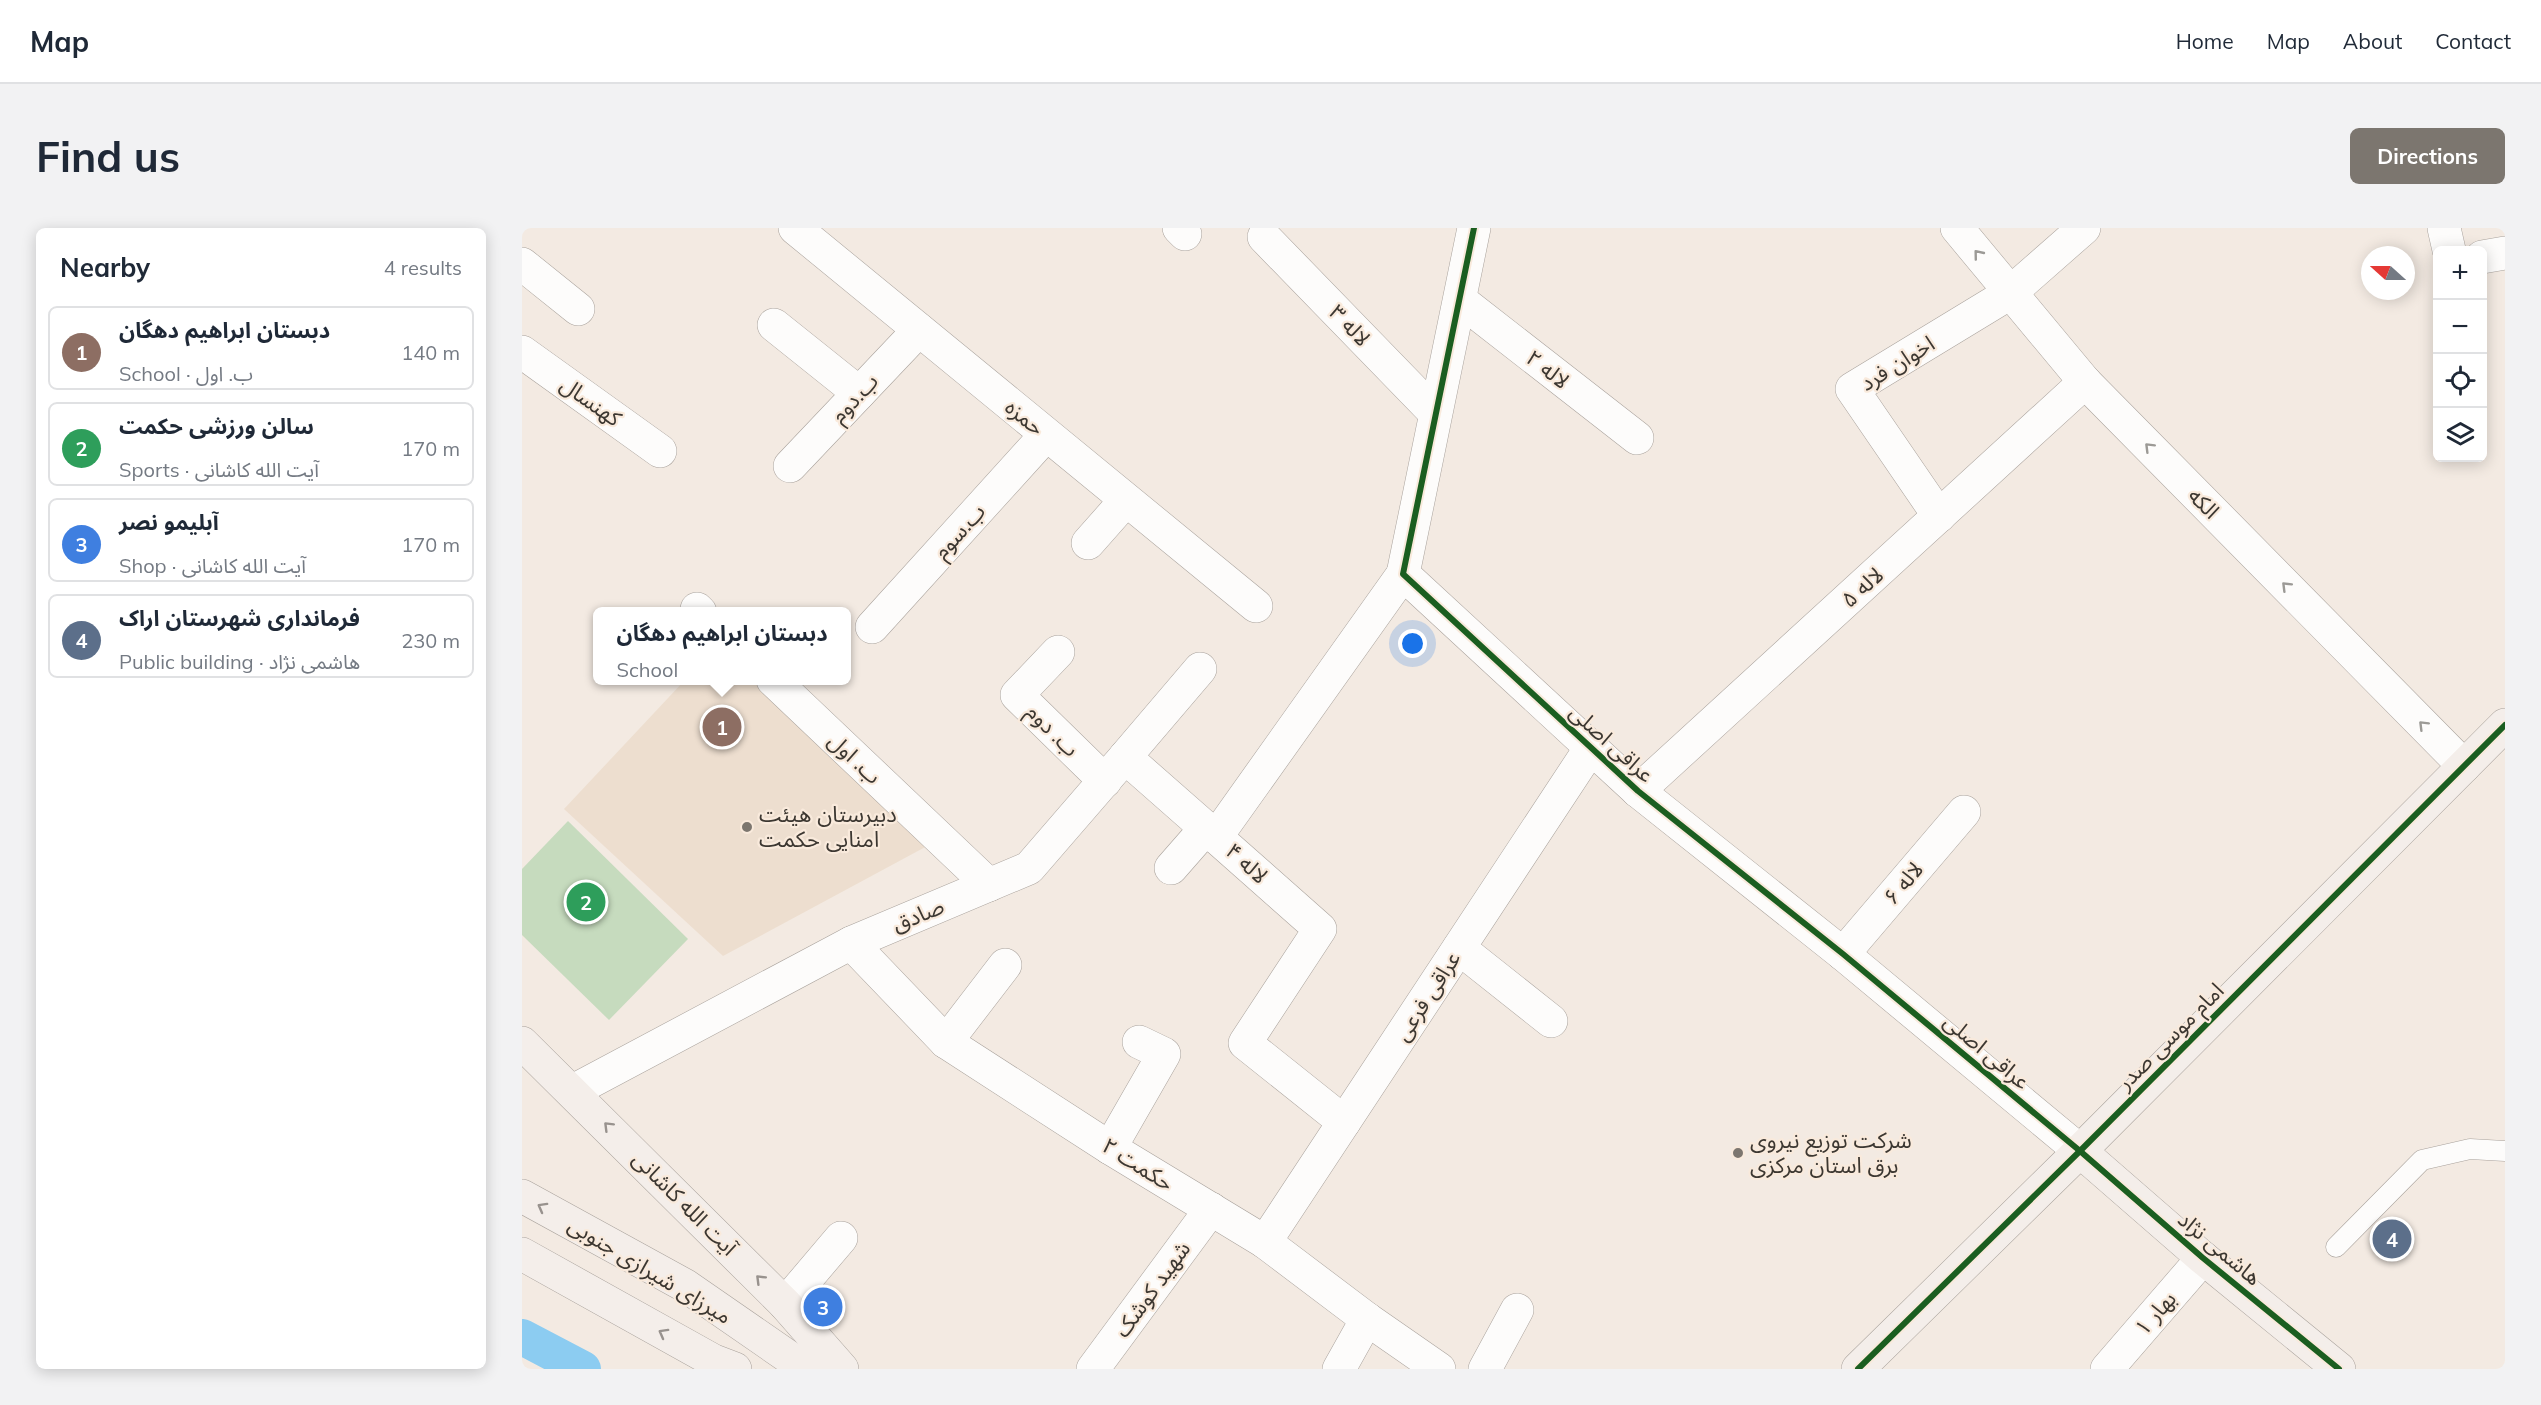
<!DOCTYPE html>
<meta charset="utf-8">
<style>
body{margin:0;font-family:Mulish,"Noto Sans Arabic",sans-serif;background:#f2f2f3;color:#1f2937}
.controls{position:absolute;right:18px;top:18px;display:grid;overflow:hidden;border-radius:9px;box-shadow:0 3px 15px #0003}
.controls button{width:54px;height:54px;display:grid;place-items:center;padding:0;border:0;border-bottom:2px solid #e0e1e3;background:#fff;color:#1f2937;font:30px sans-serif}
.compass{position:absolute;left:1839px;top:18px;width:54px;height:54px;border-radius:50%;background:#fff;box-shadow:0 3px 15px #0003;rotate:291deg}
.you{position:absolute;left:891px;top:416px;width:21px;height:21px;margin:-15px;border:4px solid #fff;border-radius:50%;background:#1a73e8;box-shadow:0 0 0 9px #1a73e833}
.badge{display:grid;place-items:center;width:39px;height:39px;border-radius:50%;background:#7c766f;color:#fff;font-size:20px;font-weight:700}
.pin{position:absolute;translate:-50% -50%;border:3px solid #fff;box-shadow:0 2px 6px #0006}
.popup{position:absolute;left:71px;top:379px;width:258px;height:78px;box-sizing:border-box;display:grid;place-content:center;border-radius:9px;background:#fff;filter:drop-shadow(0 2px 4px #0005);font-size:20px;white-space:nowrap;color:#747a83}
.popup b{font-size:22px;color:#1f2937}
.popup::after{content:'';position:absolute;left:50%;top:100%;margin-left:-12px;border:12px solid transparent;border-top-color:#fff}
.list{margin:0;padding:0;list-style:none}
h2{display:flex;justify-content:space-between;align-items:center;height:78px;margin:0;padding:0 24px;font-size:26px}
h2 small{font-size:20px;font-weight:400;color:#747a83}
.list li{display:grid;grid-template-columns:39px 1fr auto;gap:18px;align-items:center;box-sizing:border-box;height:84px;margin:0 12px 12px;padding:0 12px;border:2px solid #e0e1e3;border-radius:9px}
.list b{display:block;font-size:22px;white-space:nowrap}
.list p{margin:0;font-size:20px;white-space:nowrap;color:#747a83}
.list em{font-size:20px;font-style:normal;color:#747a83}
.icon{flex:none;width:33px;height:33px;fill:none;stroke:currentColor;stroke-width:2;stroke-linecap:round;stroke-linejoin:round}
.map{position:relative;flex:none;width:1983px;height:1141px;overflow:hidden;border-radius:9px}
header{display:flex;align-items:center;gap:36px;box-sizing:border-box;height:84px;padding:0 30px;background:#fff;border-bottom:2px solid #e0e1e3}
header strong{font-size:28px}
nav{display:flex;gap:33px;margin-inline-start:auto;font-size:21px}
.intro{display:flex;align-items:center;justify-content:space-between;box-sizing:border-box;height:144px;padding:0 36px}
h1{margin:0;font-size:42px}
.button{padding:15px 27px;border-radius:9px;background:#7c766f;color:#fff;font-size:21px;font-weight:700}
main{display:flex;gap:36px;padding:0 36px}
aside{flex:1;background:#fff;border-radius:9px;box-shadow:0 3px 15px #0003}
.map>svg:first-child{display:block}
</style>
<header>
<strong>Map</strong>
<nav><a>Home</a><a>Map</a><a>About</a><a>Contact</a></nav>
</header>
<div class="intro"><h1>Find us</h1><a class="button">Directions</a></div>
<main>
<aside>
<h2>Nearby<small>4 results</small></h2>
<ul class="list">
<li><span class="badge" style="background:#8d6e63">1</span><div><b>دبستان ابراهیم دهگان</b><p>School · ب. اول</p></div><em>140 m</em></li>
<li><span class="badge" style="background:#2e9e5b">2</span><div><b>سالن ورزشی حکمت</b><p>Sports · آیت الله کاشانی</p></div><em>170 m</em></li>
<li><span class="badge" style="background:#3f7fe0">3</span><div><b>آبلیمو نصر</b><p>Shop · آیت الله کاشانی</p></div><em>170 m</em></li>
<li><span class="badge" style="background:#5c6f8a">4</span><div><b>فرمانداری شهرستان اراک</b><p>Public building · هاشمی نژاد</p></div><em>230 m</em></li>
</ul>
</aside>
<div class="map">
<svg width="1983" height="1141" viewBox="0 0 1983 1141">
<rect width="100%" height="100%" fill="#f3eae2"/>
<polygon fill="#eddecf" points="162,453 231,453 407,617 201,728 42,581"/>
<polygon fill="#c6dbbe" points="46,593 166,711 87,792 0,707 0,641"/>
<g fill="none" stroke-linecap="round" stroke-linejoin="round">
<polyline stroke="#8cccf1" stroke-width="36" points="0,1109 61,1141"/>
<defs>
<polyline id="lane" points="1814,1019 1900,932 1948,921 1983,923"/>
<g id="street">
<polyline points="273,0 734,378"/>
<polyline points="657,0 663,6"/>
<polyline points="952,0 881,346 1116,563 1321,726 1558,923"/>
<polyline points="1435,0 1563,154 1942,538"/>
<polyline points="1922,0 1927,22"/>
<polyline points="742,9 913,185"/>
<polyline points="1960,29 1983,25"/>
<polyline points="0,36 56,81"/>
<polyline points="938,72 1115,210"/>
<polyline points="252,97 337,165"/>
<polyline points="0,124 138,223"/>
<polyline points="268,238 397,102"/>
<polyline points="1417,288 1330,161 1488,65 1562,0"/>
<polyline points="566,315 604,272"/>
<polyline points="175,381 178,384"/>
<polyline points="350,399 524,207"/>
<polyline points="536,424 495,467 583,553"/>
<polyline points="251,452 467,657"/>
<polyline points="603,529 678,441"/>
<polyline points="1116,563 1563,154"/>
<polyline points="649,640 684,600"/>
<polyline points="329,715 424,814 588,920 743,1014 845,1091 917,1141"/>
<polyline points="937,720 1029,793"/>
<polyline points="1321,726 1442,584"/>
<polyline points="424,814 483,737"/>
<polyline points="51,863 329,715 507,640 603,529 694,609"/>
<polyline points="822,894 723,815 798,701 694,609 881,346"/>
<polyline points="588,920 642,826 617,814"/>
<polyline points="743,1014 1068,521"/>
<polyline points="263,1076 319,1010"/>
<polyline points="571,1141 689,981"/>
<polyline points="817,1141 845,1091"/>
<polyline points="963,1141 995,1082"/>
<polyline points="1585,1141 1681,1030"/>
</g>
<g id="secondary">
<polyline points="0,815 263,1076 320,1141"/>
<polyline points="1558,923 1681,1030 1817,1141"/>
<polyline points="0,968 164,1058 284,1141"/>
<polyline points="0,1026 192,1133 213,1141"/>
<polyline points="1336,1141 1558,923 1983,497"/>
</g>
</defs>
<use href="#lane" stroke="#a9a29c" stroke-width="21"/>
<use href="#street" stroke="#a9a29c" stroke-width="34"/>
<use href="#secondary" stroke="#a9a29c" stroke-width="34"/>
<use href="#lane" stroke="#fdfcfb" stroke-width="20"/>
<use href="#street" stroke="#fdfcfb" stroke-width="33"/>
<use href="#secondary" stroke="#f4eeea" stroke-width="33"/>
<defs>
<g id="cycleway">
<polyline points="952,0 881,346 1116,563 1321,726 1558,923 1681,1030 1817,1141"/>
<polyline points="1336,1141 1558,923 1983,497"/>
</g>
</defs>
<use href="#cycleway" stroke="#f9eadc" stroke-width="10"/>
<use href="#cycleway" stroke="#1b5e20" stroke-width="6"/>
</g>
<defs><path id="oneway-chevron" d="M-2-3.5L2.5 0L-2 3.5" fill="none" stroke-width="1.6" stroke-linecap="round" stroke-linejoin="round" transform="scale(1.5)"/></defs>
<g stroke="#9c9a96">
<use href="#oneway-chevron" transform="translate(1456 26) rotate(-129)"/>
<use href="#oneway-chevron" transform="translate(1627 219) rotate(-135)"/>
<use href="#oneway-chevron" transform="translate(1764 358) rotate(-135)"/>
<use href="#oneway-chevron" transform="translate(1901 497) rotate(-135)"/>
</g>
<g stroke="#98928e">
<use href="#oneway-chevron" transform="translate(86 898) rotate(-135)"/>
<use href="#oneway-chevron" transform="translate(20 979) rotate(-151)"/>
<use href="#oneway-chevron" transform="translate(238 1051) rotate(-135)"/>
<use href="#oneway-chevron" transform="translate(141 1105) rotate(-151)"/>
</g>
<g fill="#7c766f" stroke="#f9eadc" stroke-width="2">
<circle cx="225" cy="599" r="6"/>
<circle cx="1216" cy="925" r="6"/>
</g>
<g text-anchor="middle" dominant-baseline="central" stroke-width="4.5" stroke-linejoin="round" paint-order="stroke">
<g font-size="22" fill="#3c3731" stroke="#f9eadc">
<text transform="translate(828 97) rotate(46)">لاله ۳</text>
<text transform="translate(1375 135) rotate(-32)">اخوان فرد</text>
<text transform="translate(1026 141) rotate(38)">لاله ۲</text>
<text transform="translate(332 170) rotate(-47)">ب.دوم</text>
<text transform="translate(69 173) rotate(35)">کهنسال</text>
<text transform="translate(503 189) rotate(39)">حمزه</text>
<text transform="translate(1682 275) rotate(45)">الکه</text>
<text transform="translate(437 303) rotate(-48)">ب.سوم</text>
<text transform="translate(1340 359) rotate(-42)">لاله ۵</text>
<text transform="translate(531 502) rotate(45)">ب. دوم</text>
<text transform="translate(1090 515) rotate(42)">عراقی اصلی</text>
<text transform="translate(333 530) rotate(43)">ب. اول</text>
<text transform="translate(725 635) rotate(42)">لاله ۴</text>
<text transform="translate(1381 655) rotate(-50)">لاله ۶</text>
<text transform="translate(396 687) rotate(-23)">صادق</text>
<text transform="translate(905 768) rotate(-57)">عراقی فرعی</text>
<text transform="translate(1648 808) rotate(-45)">امام موسی صدر</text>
<text transform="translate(1465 823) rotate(40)">عراقی اصلی</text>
<text transform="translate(616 936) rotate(32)">حکمت ۲</text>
<text transform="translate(163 975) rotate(45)">آیت الله کاشانی</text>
<text transform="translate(1698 1020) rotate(40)">هاشمی نژاد</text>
<text transform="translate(128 1042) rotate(31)">میرزای شیرازی جنوبی</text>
<text transform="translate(630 1061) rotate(-54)">شهید کوشک</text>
<text transform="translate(1633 1085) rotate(-49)">بهار ۱</text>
</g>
<g font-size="22" fill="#3c3731" stroke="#f9eadc" text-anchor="start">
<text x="237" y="586">دبیرستان هیئت<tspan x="237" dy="25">امنایی حکمت</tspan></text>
<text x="1228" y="912">شرکت توزیع نیروی<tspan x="1228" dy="25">برق استان مرکزی</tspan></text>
</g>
</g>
</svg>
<div class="controls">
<button>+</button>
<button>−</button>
<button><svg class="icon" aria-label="locate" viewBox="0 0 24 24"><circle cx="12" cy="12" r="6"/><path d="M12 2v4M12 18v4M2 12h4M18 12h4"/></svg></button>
<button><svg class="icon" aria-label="layers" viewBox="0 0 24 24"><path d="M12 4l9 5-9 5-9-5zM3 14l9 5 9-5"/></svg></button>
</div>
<svg class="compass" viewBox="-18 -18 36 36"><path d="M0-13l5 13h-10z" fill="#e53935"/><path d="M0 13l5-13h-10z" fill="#747a83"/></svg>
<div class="you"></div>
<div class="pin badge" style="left:200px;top:499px;background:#8d6e63">1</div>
<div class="popup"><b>دبستان ابراهیم دهگان</b>School</div>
<div class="pin badge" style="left:64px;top:674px;background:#2e9e5b">2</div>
<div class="pin badge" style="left:301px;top:1079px;background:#3f7fe0">3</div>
<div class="pin badge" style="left:1870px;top:1011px;background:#5c6f8a">4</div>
</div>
</main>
